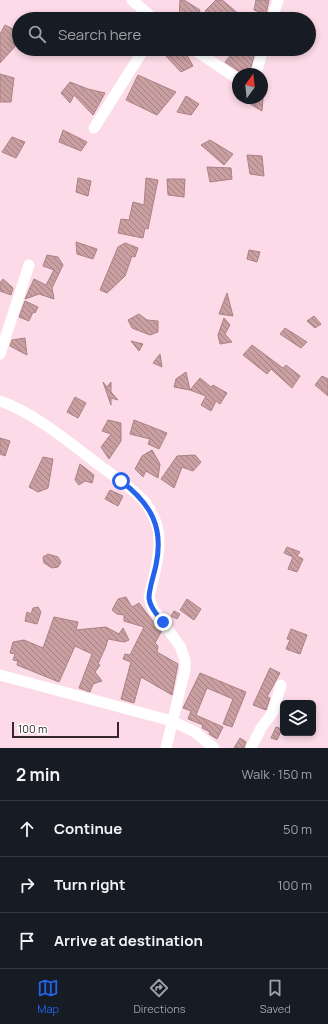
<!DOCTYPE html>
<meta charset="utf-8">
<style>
body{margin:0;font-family:Manrope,sans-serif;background:#20242c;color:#f1f3f6}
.controls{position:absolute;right:12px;bottom:12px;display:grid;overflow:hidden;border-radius:6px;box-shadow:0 2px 6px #0003}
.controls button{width:36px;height:36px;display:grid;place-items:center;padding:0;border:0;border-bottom:1px solid #363941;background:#171b24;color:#f1f3f6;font:20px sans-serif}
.compass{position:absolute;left:232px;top:68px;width:36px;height:36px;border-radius:50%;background:#171b24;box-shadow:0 2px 6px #0003;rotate:15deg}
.scale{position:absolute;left:12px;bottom:10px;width:107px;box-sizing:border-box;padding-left:4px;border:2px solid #36272d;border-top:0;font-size:11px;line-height:14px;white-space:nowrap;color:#36272d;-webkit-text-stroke:3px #fff;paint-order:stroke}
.stop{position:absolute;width:12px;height:12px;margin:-9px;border:3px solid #2563eb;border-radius:50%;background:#fff}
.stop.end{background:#2563eb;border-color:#fff;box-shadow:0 1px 4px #0008}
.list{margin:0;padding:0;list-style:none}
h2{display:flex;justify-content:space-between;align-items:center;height:52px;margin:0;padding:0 16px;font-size:17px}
h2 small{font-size:13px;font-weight:400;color:#9ea1a6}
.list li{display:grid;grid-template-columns:26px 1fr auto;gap:12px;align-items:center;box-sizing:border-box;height:56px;padding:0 16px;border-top:1px solid #363941}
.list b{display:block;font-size:15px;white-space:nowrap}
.list em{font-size:13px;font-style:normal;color:#9ea1a6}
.icon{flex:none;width:22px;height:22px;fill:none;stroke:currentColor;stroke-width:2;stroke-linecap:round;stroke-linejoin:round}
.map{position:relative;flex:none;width:328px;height:748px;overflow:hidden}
.search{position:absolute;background:#171b24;box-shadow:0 2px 6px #0003;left:12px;right:12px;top:12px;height:44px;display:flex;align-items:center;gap:10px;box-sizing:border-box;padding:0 14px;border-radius:22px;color:#9ea1a6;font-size:15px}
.sheet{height:220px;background:#171b24}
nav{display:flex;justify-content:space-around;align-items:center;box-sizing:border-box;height:56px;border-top:1px solid #363941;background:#171b24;font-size:11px;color:#9ea1a6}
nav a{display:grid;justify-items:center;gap:2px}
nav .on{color:#2563eb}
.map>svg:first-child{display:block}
</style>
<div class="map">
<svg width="328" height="748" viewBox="0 0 328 748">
<defs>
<pattern id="building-back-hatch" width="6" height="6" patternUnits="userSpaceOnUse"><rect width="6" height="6" fill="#c99fa2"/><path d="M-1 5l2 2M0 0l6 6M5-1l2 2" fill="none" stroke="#a48284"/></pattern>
</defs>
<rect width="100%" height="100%" fill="#fcdae7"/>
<g fill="url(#building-back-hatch)" stroke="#aa8184">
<polygon points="180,0 184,0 200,10 198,19 179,19"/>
<polygon points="216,0 222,0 239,14 233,19 218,19 205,11"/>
<polygon points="256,0 269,0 266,14 254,10"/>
<polygon points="5,25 19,32 19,42 0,63 0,34"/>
<polygon points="164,49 184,50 193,66 181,72 166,56"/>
<polygon points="236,49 256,49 249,74 243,74 225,62"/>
<polygon points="0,74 14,78 11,102 0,102"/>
<polygon points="138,75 176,92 157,115 126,100"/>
<polygon points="70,82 88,89 105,93 93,115 74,95 70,103 61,93"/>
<polygon points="186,96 199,104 191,115 177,112"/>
<polygon points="240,98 263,98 262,111"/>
<polygon points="63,130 87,142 81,151 59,142"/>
<polygon points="12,137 25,142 16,158 2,152"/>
<polygon points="210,140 233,154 224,165 201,145"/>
<polygon points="247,155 262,156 264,176 250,174"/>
<polygon points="207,167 231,168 232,179 210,182"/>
<polygon points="78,178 91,181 88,196 76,192"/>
<polygon points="146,178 158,180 148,229 145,228 143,238 118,233 121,219 129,220 133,202 144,205"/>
<polygon points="167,179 185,179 184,197 168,195"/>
<polygon points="76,242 97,249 93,259 77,254"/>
<polygon points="125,243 138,248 135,257 132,256 125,276 107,293 100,290 118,247"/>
<polygon points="249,250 260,252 257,262 247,259"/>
<polygon points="47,255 58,257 63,265 52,288 54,299 39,294 25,299 34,279 46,285 54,270 43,266"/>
<polygon points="3,279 13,288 11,295 0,291 0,283"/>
<polygon points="227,293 233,316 219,314"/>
<polygon points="25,301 38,307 35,313 33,312 29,321 19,317"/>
<polygon points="139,314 147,320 158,321 158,332 150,335 132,328 128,320"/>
<polygon points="314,316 321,324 315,328 307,321"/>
<polygon points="224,318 230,325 225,334 232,342 220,344 218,335"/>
<polygon points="285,328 307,342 301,348 280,334"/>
<polygon points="25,338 27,355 10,346 12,340"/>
<polygon points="131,341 143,344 139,351"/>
<polygon points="252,345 283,368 286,365 300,376 292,388 271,369 267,374 243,355"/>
<polygon points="160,354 162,367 153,363"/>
<polygon points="186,372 190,390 174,387 176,379"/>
<polygon points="322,376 328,379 328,396 315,385"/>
<polygon points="200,378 211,387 213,385 227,393 220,404 216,401 211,411 201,405 206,396 190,390"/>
<polygon points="103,382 107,387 111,382 111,392 118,400 111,398 111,405"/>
<polygon points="75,397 86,403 78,418 67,412"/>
<polygon points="108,420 121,423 121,441 109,459 101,447 111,434 102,431"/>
<polygon points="134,420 167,433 159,449 148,444 150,439 130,434"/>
<polygon points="0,438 10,441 5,456 0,454"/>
<polygon points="152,450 160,464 158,478 146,471 143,477 135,469 142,456"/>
<polygon points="195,455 201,462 193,471 182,467 174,488 161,479 177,456"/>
<polygon points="43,457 53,459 48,488 38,492 29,487"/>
<polygon points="80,464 94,475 92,483 85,481 79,485 75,480"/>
<polygon points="110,490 123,496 118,506 105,499"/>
<polygon points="287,547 300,552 297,556 303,559 297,572 288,569 293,557 284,553"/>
<polygon points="48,554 58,557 61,562 58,567 52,568 44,563 43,557"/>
<polygon points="126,597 132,607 139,603 161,632 155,643 158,646 157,652 178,664 172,695 141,677 134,703 121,699 131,662 123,659 125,654 130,655 144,627 124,621 124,615 117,614 112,610 118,599"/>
<polygon points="187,599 201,609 194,620 180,610"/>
<polygon points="38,607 41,612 37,624 25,621 27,612 31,614 33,608"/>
<polygon points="174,611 180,614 177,619 171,616"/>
<polygon points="54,617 78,622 76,630 106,627 119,634 123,628 129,640 124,642 108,639 106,646 98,664 100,665 95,672 102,681 93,684 90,692 79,688 92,654 75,646 59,682 17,665 18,661 13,660 15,654 10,653 13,642 24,640 43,648"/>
<polygon points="291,629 307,635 300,654 286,649 290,640 287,639"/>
<polygon points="270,668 280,673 267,697 270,698 266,710 253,705"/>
<polygon points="200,673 246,692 232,727 223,724 233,699 207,688 196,715 223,727 217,739 209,734 210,732 202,728 203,725 188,719 191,711 183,708"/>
<polygon points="276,727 282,729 277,740 271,738"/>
<polygon points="240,738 246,742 244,748 234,748"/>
</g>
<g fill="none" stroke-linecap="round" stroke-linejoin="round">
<g stroke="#fff" stroke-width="11">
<polyline points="132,0 154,19"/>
<polyline points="272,19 278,0"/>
<polyline points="193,49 238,79"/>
<polyline points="256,74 263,49"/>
<polyline points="94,128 144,49"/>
<polyline points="0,354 29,265"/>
<path d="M0,401C36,414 69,442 99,465C114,476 129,486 142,499C148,505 154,517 157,525C163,548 154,575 149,597L153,609L180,646L185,660V670L166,748"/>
<polyline points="0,675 172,721 195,732 214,748"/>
<polyline points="251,748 261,728 273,712 281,685"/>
</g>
</g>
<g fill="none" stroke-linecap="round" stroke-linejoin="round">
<path stroke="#2563eb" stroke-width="5" d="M121,481C151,504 164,527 156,565C154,575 149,588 149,598C150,607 157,615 163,622"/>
</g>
</svg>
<div class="controls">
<button><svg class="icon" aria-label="layers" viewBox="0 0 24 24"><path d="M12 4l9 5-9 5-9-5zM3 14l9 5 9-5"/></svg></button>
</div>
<svg class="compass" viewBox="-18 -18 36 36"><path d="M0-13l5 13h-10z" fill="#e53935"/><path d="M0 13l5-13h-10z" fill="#9ea1a6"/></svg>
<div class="scale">100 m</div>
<div class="stop" style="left:121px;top:481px"></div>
<div class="stop end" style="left:163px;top:622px"></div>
<div class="search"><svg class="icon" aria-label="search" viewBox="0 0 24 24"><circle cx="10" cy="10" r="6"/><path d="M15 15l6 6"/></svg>Search here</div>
</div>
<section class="sheet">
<h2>2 min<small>Walk · 150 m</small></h2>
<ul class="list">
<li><svg class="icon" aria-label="ahead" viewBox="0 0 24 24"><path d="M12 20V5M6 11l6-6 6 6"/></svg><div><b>Continue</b></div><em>50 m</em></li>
<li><svg class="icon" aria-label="right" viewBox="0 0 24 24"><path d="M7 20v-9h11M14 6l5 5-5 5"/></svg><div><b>Turn right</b></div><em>100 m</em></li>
<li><svg class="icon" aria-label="arrive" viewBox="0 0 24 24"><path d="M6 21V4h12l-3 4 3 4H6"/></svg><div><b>Arrive at destination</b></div></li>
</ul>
</section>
<nav>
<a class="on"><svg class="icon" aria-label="map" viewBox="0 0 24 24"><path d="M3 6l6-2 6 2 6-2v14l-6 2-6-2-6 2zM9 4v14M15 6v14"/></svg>Map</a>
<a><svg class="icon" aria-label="directions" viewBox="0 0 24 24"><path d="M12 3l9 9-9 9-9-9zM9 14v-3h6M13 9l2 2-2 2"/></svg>Directions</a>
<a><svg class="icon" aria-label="saved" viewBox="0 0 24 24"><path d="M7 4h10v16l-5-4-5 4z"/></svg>Saved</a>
</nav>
